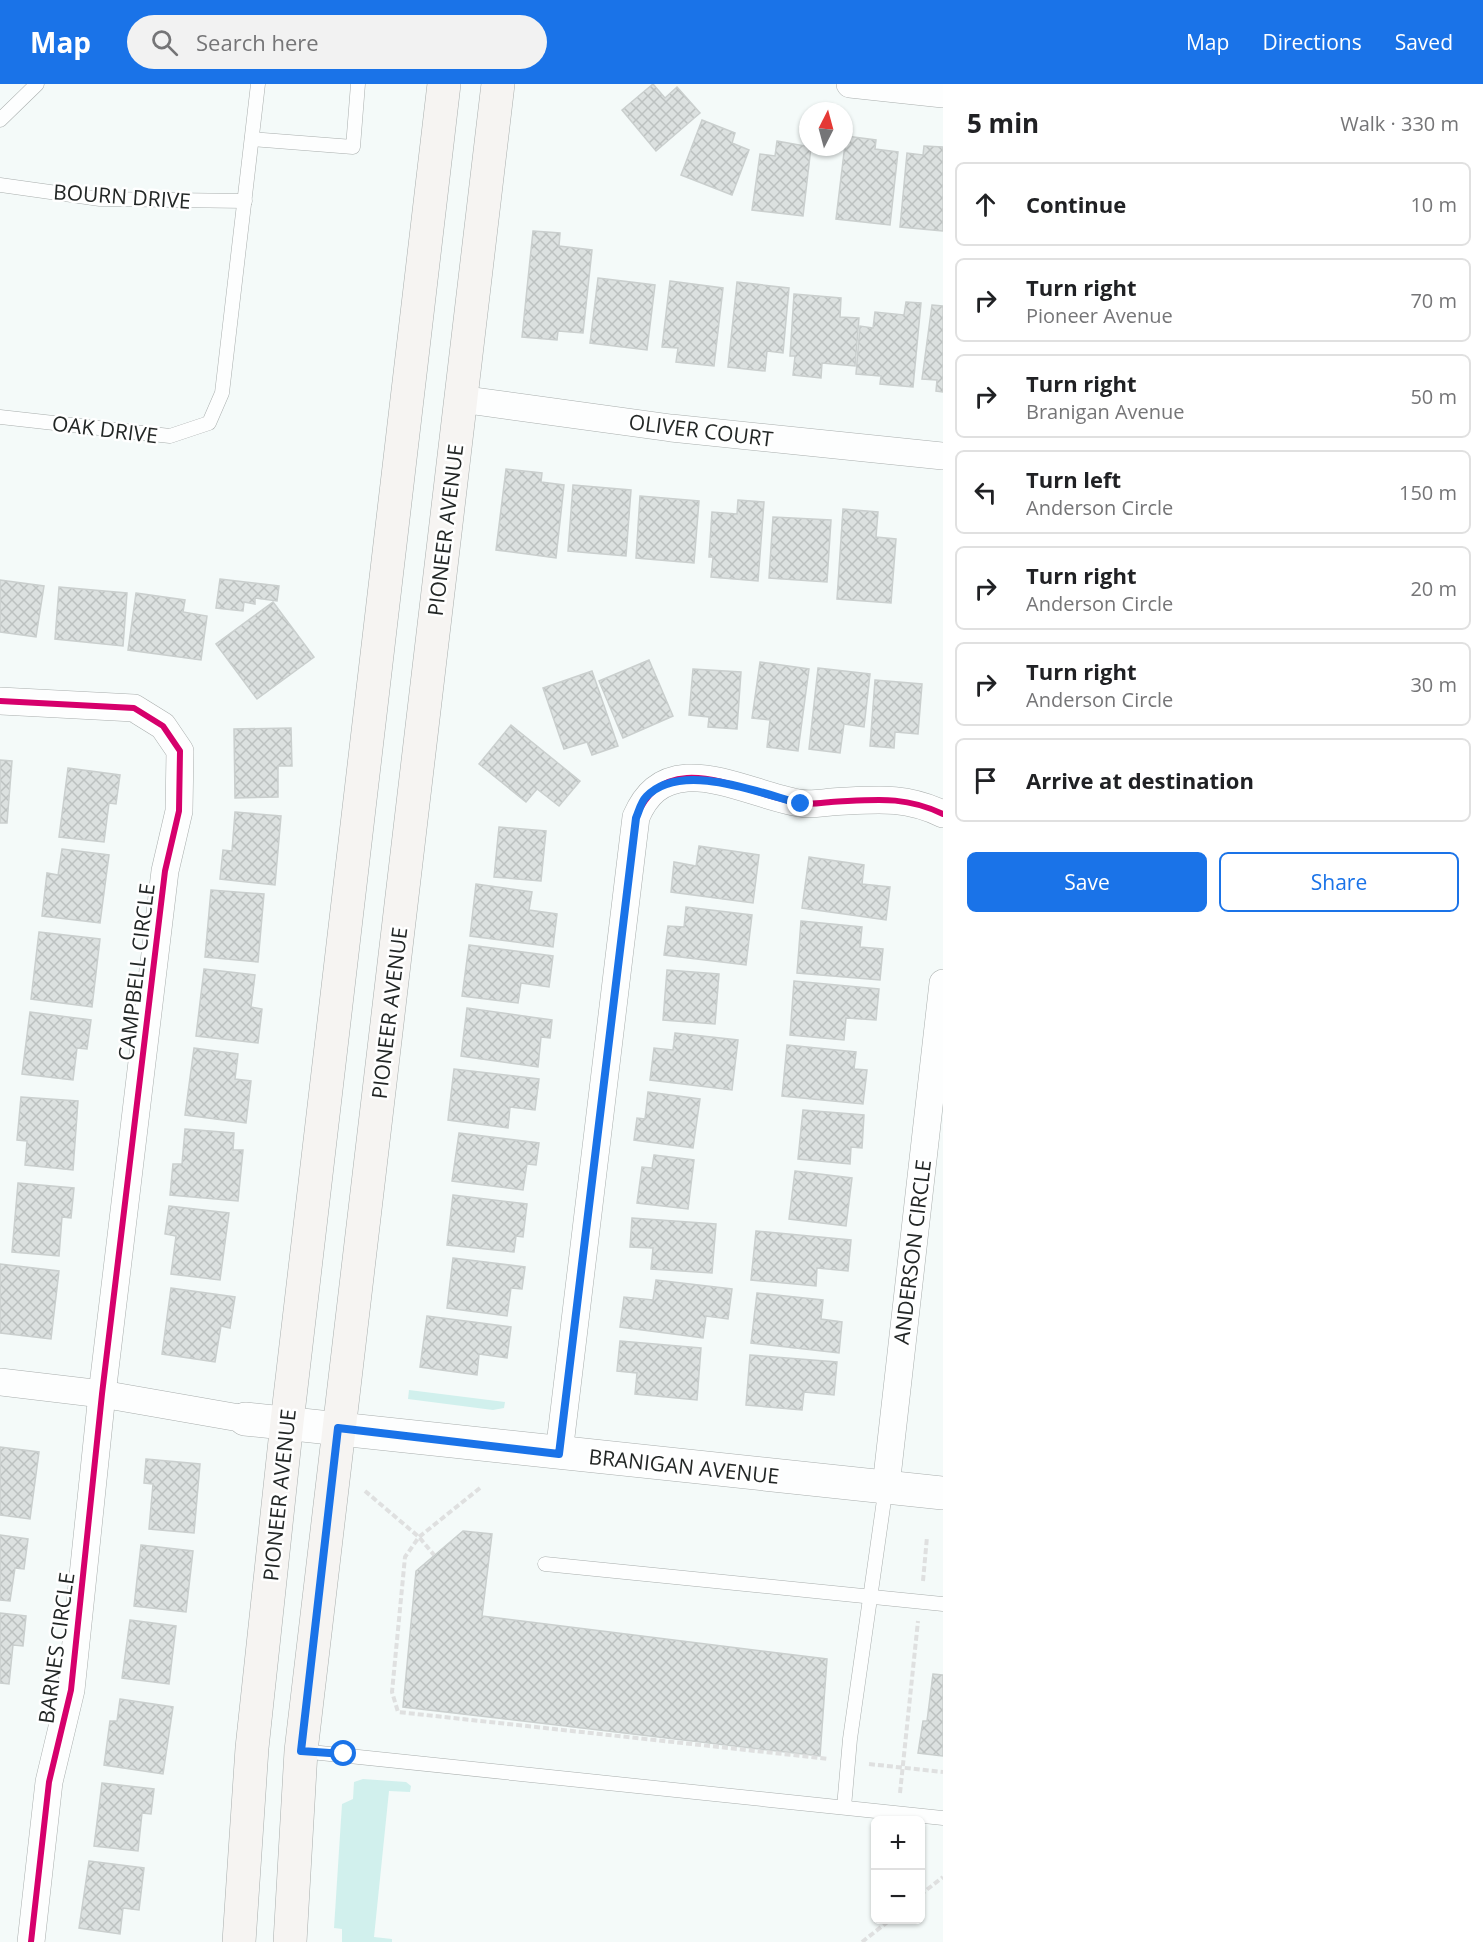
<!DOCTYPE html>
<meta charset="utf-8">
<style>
body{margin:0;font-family:"Open Sans",sans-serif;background:#f2f2f2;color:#202124}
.controls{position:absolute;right:18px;bottom:18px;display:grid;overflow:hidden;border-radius:9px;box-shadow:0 2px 4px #0004}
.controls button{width:54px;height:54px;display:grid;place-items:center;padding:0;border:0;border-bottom:2px solid #e0e0e0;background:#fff;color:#202124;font:30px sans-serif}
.compass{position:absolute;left:799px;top:18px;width:54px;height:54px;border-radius:50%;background:#fff;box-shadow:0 2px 4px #0004;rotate:6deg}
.stop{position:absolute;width:18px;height:18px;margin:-14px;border:4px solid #1a73e8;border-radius:50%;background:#fff}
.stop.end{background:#1a73e8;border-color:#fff;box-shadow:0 2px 6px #0008}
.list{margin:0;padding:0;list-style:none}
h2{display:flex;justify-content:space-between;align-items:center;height:78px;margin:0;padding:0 24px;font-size:26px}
h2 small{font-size:20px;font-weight:400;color:#757577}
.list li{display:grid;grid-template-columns:39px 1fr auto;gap:18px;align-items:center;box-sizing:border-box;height:84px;margin:0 12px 12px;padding:0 12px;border:2px solid #e0e0e0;border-radius:9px}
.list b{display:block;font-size:22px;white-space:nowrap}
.list p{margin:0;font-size:20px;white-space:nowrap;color:#757577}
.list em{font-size:20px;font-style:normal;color:#757577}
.actions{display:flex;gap:12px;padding:18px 24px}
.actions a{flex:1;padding:14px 0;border:2px solid #1a73e8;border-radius:9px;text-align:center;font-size:21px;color:#1a73e8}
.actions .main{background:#1a73e8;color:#fff}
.icon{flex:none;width:33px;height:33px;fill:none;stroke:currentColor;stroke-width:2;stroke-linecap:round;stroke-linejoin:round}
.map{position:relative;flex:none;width:943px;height:1858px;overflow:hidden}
header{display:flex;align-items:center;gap:36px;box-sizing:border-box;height:84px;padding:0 30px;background:#1a73e8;color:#fff}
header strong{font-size:28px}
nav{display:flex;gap:33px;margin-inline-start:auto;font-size:21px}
.search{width:420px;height:54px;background:#f2f2f2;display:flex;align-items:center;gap:15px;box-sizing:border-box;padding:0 21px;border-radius:33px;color:#757577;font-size:22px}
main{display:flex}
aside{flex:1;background:#fff}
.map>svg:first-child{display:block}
</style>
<header>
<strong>Map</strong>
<div class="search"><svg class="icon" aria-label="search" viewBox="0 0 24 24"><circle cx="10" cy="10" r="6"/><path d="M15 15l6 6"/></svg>Search here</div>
<nav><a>Map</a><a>Directions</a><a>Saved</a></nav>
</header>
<main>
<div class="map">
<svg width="943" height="1858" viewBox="0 0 943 1858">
<defs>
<pattern id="building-cross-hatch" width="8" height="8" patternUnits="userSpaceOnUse" patternTransform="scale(1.5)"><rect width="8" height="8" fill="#dce1e0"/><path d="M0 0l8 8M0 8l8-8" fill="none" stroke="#bcc1c0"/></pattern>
</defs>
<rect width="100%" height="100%" fill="#f4faf9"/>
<g fill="#d1f0ed">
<polygon points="409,1306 505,1318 504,1324 493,1326 408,1315"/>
<polygon points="363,1695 406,1698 411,1702 410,1708 389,1707 374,1853 392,1855 392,1858 342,1858 342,1845 334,1844 342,1720 353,1715 354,1698"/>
</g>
<g fill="url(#building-cross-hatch)" stroke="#cacfce" stroke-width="1.5">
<polygon points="653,0 665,14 677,3 700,29 656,67 622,26"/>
<polygon points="702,36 735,49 732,59 749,66 732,111 681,91"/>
<polygon points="846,52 876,56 875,65 898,68 890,141 836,135"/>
<polygon points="777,57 811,63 803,132 752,126 760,70 775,72"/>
<polygon points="924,62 943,63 943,147 900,143 907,69 923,71"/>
<polygon points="533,147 560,149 559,162 592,166 583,249 558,247 557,256 522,253"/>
<polygon points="598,194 655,201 647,266 590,259"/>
<polygon points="670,197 723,204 714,282 676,278 678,264 662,263"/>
<polygon points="737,198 789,204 783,269 767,267 765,287 728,283"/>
<polygon points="794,210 841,214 840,233 859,234 855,282 822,279 821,294 793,291 795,272 790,272"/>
<polygon points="906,218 921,219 913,303 880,300 881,292 856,290 860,242 873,244 875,228 904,231"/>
<polygon points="932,221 943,222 943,308 936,307 937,296 922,295"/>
<polygon points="506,385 542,389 541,398 564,401 556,474 496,466"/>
<polygon points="573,401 631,406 626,472 568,467"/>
<polygon points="640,412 699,417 694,479 636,474"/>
<polygon points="738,416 764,418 758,497 711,493 713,473 709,473 712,428 737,430"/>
<polygon points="843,425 878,428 876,453 896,455 891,519 837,515"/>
<polygon points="773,433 831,436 827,498 769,494"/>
<polygon points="220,495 279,502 277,517 255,514 255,520 244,518 243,527 216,524"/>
<polygon points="0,496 44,502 36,553 0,548"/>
<polygon points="59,503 127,509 123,562 55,555"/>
<polygon points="136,509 185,516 183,528 207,532 201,576 128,566"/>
<polygon points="273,518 314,573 257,615 216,560"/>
<polygon points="649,576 673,632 623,654 599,597"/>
<polygon points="760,578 809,585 798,667 767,663 770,636 752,634"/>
<polygon points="818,584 870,590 864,643 844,640 840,669 809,665"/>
<polygon points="693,585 741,588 737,645 708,643 709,633 689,631"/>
<polygon points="592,587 618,662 592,671 587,658 564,665 543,604"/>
<polygon points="875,596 922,600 918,650 895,648 894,664 870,662"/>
<polygon points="511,641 580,697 559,722 537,705 526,718 479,680"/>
<polygon points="291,644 292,682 278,682 278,713 235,714 234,645"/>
<polygon points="0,676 12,677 7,739 0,739"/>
<polygon points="68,684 120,691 116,720 109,719 104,758 59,753"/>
<polygon points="235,728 281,732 275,801 220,795 223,766 232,767"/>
<polygon points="499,743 546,747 541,797 494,793"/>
<polygon points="699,762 759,771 753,819 671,808 674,778 696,782"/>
<polygon points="62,765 109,771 100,839 42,832 47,789 58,791"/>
<polygon points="809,773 864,781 862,800 890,803 886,836 802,824"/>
<polygon points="476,800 532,808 529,826 557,830 553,863 470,852"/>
<polygon points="211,806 264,810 258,878 205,873"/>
<polygon points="686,823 752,831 746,881 664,871 668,842 684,843"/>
<polygon points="801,837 862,843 860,863 883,865 880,896 797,889"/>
<polygon points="39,848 100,855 92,923 31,915"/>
<polygon points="469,861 553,872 549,903 521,899 518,919 462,912"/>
<polygon points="204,885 255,891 251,923 262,925 258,959 196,952"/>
<polygon points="667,886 719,890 715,940 663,936"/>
<polygon points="794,897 879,905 876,936 846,934 844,956 790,951"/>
<polygon points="467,924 552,936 550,954 541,953 538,983 461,972"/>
<polygon points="30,928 91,936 87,965 77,964 73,996 22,990"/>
<polygon points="675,949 738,956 732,1006 650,996 654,964 673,966"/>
<polygon points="787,961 856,968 854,985 867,986 863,1020 782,1012"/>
<polygon points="194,964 238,970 235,995 251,997 246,1039 185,1031"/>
<polygon points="454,985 539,995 535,1026 510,1023 508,1044 448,1036"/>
<polygon points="648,1008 700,1015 693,1064 634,1056 637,1034 645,1035"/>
<polygon points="21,1013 78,1017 73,1086 25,1081 27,1057 17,1056"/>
<polygon points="803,1026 864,1031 862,1064 851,1063 850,1080 798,1075"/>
<polygon points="185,1045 234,1049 233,1066 243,1066 238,1117 170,1111 173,1080 182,1080"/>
<polygon points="459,1049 539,1059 536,1081 527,1080 523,1106 452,1097"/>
<polygon points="654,1071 694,1076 688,1125 637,1119 642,1083 652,1084"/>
<polygon points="795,1087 852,1094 846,1142 789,1135"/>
<polygon points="18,1099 74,1104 71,1134 62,1133 59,1172 12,1168"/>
<polygon points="453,1111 527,1120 523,1153 516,1152 514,1168 447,1161"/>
<polygon points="169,1122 229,1129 220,1196 171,1190 176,1152 165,1150"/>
<polygon points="632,1134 716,1140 712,1189 651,1185 653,1164 630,1163"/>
<polygon points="756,1147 851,1156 848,1187 817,1184 816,1202 751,1196"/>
<polygon points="453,1174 525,1183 522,1205 511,1204 507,1232 447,1224"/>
<polygon points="0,1180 59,1187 51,1255 0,1249"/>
<polygon points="656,1196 732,1205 728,1235 706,1232 703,1254 620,1243 624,1213 653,1216"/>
<polygon points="171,1204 235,1213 230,1244 221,1242 215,1278 162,1270"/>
<polygon points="757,1209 823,1216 821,1235 842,1238 839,1269 751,1259"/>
<polygon points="427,1232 511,1243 507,1274 479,1270 477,1291 420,1283"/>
<polygon points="620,1257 701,1264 697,1316 635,1310 637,1289 617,1287"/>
<polygon points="750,1271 837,1278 834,1311 804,1308 802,1326 746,1321"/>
<polygon points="0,1363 39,1368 30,1435 0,1431"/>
<polygon points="146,1375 200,1380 194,1449 149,1445 153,1400 144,1399"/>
<polygon points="463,1447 492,1450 482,1532 827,1575 820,1672 403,1623 416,1487"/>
<polygon points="0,1451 28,1455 24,1485 15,1484 10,1517 0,1516"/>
<polygon points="141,1461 193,1467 186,1528 134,1522"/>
<polygon points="0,1529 26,1532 23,1562 13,1561 9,1600 0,1599"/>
<polygon points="130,1536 176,1542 169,1600 122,1594"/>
<polygon points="933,1590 943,1591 943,1672 918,1669 923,1637 927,1637"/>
<polygon points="120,1615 173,1623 163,1690 104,1681 110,1637 117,1637"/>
<polygon points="102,1699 154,1705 151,1730 142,1729 138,1767 94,1762"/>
<polygon points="89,1777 144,1784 139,1826 123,1824 120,1850 79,1844"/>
</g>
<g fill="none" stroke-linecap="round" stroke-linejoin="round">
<defs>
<g id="service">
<polyline points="0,36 37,0"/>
<polyline points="252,55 353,63 358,0"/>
<polyline points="0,101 100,115 245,117"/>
<polyline points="0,333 170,352 209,339 222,309 258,0"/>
<polyline points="545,1480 943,1520"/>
<polyline points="301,1667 943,1734"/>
<polyline points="844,1723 850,1655 886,1402"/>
</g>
<g id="minor">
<polyline points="850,0 943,10"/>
<polyline points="460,315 671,344 943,372"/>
<polyline points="0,617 134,624 163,642 180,667 179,727 165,787 102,1310 71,1606 49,1698 31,1858"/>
<polyline points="0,1298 102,1310 245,1335"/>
<path d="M559,1369L636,733C646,710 660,696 687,694C722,692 764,713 799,719C809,721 821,719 831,718C874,716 903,711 943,730"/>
<polyline points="886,1402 943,899"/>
</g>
<polyline id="tertiary" points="245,1335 943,1409"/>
<g id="secondary">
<polyline points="239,1858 252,1664 287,1338 444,0"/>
<polyline points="290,1858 301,1667 498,0"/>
</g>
</defs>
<use href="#service" stroke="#a9aead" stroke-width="15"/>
<use href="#minor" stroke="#a9aead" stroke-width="28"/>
<use href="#tertiary" stroke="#a9aead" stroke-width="34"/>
<use href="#secondary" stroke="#a9aead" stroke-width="34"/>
<g stroke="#dfe0e0" stroke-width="4" stroke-dasharray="6 3" stroke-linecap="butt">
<polyline points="480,1404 419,1453 405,1473 392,1608 398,1628 829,1675"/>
<polyline points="365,1407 419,1453 434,1471"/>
<polyline points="923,1497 927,1453"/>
<polyline points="869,1680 943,1688"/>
<polyline points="900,1709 918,1537"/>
<polyline points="920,1811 943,1793"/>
<polyline points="862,1858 890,1836"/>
</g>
<use href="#service" stroke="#fdfefe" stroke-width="14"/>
<use href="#minor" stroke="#fdfefe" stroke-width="27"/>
<use href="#tertiary" stroke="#fdfefe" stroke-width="33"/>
<use href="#secondary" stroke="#f6f4f2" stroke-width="33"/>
<defs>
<g id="cycleway">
<polyline points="0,617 134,624 163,642 180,667 179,727 165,787 102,1310 71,1606 49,1698 31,1858"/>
<path d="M559,1369L636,733C646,710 660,696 687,694C722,692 764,713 799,719C809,721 821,719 831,718C874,716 903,711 943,730"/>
</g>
</defs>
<use href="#cycleway" stroke="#fff" stroke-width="10"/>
<use href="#cycleway" stroke="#d6006c" stroke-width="6"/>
</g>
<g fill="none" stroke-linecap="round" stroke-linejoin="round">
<path stroke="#1a73e8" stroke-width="8" d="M344,1670L301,1667L338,1344L559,1370L636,734C639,727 641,718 646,713C680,676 760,709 801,720"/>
</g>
<g text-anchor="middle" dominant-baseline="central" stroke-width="5" stroke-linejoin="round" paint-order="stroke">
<g font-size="21" fill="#232726" stroke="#fff">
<text transform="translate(122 112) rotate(4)">BOURN DRIVE</text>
<text transform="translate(105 345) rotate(7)">OAK DRIVE</text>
<text transform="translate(701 346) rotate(7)">OLIVER COURT</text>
<text transform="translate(445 446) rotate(-83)">PIONEER AVENUE</text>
<text transform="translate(136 888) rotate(-83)">CAMPBELL CIRCLE</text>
<text transform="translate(389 929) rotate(-83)">PIONEER AVENUE</text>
<text transform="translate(912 1168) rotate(-83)">ANDERSON CIRCLE</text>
<text transform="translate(684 1382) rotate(6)">BRANIGAN AVENUE</text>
<text transform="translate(279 1411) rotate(-84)">PIONEER AVENUE</text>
<text transform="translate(56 1564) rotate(-82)">BARNES CIRCLE</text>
</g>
</g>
</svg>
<div class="controls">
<button>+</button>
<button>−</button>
</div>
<svg class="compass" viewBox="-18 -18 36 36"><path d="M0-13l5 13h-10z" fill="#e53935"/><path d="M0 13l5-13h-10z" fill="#757577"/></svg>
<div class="stop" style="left:344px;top:1670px"></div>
<div class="stop end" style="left:801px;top:720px"></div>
</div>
<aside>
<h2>5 min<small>Walk · 330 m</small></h2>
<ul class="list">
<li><svg class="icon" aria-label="ahead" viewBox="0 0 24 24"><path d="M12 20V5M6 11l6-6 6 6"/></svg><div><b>Continue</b></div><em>10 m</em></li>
<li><svg class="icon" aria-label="right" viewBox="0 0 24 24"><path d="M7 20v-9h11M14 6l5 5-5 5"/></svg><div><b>Turn right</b><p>Pioneer Avenue</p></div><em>70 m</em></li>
<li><svg class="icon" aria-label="right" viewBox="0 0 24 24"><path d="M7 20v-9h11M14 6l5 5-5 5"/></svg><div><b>Turn right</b><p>Branigan Avenue</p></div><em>50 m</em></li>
<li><svg class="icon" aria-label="left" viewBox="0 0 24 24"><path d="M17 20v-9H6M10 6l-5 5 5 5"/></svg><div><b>Turn left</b><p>Anderson Circle</p></div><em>150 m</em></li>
<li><svg class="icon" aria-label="right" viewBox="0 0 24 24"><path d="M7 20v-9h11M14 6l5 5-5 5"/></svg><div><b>Turn right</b><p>Anderson Circle</p></div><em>20 m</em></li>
<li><svg class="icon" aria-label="right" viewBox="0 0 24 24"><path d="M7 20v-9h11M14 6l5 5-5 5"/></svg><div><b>Turn right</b><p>Anderson Circle</p></div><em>30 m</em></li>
<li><svg class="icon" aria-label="arrive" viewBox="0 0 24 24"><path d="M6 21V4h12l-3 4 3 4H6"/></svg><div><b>Arrive at destination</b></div></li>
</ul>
<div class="actions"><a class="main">Save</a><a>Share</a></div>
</aside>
</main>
